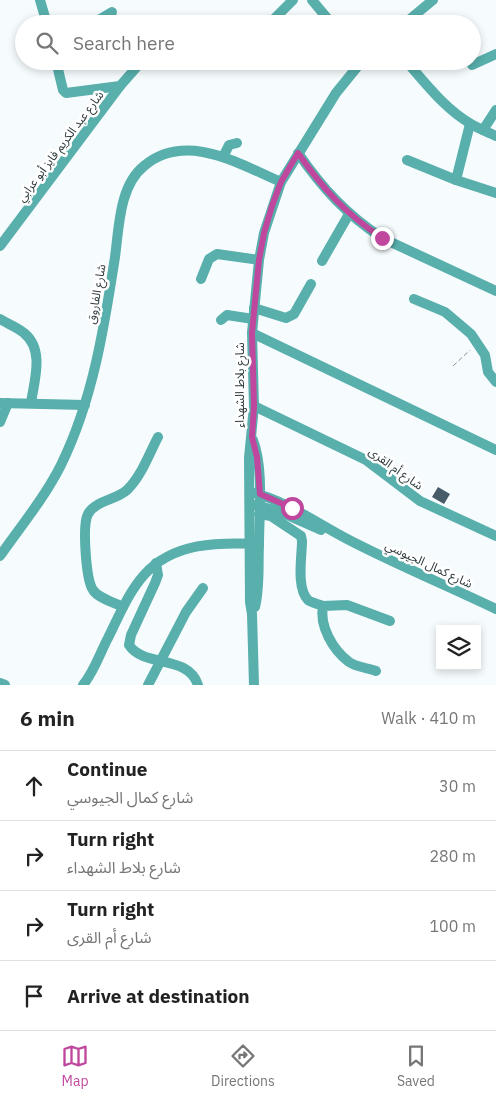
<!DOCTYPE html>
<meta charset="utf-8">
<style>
body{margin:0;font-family:"IBM Plex Sans","Noto Sans Arabic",sans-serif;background:#f2f2f2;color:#222}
.controls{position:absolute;right:15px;bottom:15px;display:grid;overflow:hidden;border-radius:0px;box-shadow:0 2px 8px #0003}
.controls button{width:45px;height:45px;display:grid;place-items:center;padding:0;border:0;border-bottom:1px solid #e0e0e0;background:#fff;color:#222;font:25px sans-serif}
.stop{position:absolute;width:15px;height:15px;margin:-11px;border:4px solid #bf479d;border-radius:50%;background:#fff}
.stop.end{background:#bf479d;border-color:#fff;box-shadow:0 1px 5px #0008}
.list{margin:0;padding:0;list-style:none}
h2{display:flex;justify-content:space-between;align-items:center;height:65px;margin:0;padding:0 20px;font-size:21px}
h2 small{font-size:16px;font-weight:400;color:#767676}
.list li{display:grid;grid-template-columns:32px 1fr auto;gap:15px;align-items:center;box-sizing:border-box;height:70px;padding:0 20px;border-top:1px solid #e0e0e0}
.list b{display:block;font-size:19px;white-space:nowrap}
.list p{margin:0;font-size:16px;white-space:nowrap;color:#767676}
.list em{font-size:16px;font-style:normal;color:#767676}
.icon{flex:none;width:28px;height:28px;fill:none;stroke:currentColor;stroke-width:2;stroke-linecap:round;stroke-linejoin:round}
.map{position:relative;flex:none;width:496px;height:685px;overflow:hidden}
.search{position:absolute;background:#fff;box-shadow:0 2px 8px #0003;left:15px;right:15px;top:15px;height:55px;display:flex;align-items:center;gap:12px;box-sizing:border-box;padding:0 18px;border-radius:28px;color:#767676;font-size:19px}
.sheet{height:345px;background:#fff}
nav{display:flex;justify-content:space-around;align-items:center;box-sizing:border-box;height:70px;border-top:1px solid #e0e0e0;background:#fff;font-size:14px;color:#767676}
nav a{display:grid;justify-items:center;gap:2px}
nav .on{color:#bf479d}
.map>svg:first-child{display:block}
</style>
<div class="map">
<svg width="496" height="685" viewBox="0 0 496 685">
<rect width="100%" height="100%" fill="#f6fcfe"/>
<polygon fill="#485b69" points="438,487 450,494 444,504 432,497"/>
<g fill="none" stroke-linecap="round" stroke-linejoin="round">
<polyline stroke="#8a9395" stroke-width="1" stroke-dasharray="5 2.5" stroke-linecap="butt" points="453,366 470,350"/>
<g stroke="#58afac" stroke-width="10">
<polyline points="40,0 47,24"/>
<polyline points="312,0 332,24"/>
<polyline points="92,24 112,12"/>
<polyline points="269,24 293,0"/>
<polyline points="404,24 433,0"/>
<polyline points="56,61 63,90 66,93 120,86"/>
<path d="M406,61C426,84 445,109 471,124C479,129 488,132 496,136"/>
<polyline points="472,65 496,54"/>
<polyline points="483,130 496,110"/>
<path d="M298,153C323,189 346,214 382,238L496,291"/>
<polyline points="223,157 229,145 237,143"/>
<polyline points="407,160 456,180 496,193"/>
<polyline points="456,180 470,124"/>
<polyline points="0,246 120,86 142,61"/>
<polyline points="322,261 349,214"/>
<polyline points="201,279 209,259 217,254 259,260"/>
<polyline points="414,299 445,312 471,334 485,355 488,372 496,382"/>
<polyline points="254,308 286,318 294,314 311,284"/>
<path d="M0,319C8,324 17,327 24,333C45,350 34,381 31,403"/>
<polyline points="221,320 227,315 253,319"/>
<polyline points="252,333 496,450"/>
<polyline points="0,403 85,405"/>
<polyline points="254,406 366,460 420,501 496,536"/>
<polyline points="0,422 8,403"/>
<path d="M253,440C264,468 259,514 259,545C258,565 260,587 255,607"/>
<path d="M250,492C288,501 319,525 353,542C400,566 448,586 496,609"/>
<polyline points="255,505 278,511 321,530"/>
<path d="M259,514L271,516L301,536L302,541C302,556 296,588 308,600C312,603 319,604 323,606"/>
<path d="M0,556C21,526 45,497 61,465C93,400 104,328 115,257C119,228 119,186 144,166C186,131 239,164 281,182"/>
<path d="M156,563L158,575L155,583L131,635L129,645C144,668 188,654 198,685"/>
<path d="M123,607C115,603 98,598 93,590C86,580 82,525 88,514C95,501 116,500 127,490C141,477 149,454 158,437"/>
<path d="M376,671C368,668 356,667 349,662C333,650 319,626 323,606L347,605L390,621"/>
<polyline points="0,683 5,685"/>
<path d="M83,685C94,672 100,653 108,638C119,616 128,593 144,575C173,542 219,542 259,544"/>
<polyline points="148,685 186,612 203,588"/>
<polyline points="254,685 252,614 250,602 249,458 254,406 252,333 259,260 264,233 281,182 336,93 362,61"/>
</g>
</g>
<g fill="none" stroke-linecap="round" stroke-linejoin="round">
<path stroke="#bf479d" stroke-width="6" d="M292,508L260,494L257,457L252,437L254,406L252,333L259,260L264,233L272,206L281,182L298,153C323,189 346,214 382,238"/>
</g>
<g text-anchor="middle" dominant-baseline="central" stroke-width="5" stroke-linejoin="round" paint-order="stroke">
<g font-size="12" fill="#2e3a3d" stroke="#fff">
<text transform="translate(60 146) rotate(-53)">شارع عبد الكريم فايز أبو عرابي</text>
<text transform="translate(96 294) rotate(-80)">شارع الفاروق</text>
<text transform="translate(239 385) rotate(-90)">شارع بلاط الشهداء</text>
<text transform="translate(396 468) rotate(36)">شارع أم القرى</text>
<text transform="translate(429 564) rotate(25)">شارع كمال الجيوسي</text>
</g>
</g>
</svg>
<div class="controls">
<button><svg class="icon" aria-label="layers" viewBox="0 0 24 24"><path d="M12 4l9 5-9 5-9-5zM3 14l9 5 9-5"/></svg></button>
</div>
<div class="stop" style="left:292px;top:508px"></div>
<div class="stop end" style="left:382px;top:238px"></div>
<div class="search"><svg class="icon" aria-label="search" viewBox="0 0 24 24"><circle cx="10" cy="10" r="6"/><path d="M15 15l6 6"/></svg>Search here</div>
</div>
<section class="sheet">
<h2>6 min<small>Walk · 410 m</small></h2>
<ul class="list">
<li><svg class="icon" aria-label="ahead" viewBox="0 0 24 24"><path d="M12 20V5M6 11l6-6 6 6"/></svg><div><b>Continue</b><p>شارع كمال الجيوسي</p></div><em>30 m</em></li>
<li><svg class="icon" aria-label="right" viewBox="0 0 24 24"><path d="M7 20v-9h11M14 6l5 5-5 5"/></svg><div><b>Turn right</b><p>شارع بلاط الشهداء</p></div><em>280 m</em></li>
<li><svg class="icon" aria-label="right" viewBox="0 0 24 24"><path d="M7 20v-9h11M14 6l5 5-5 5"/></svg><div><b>Turn right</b><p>شارع أم القرى</p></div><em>100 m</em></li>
<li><svg class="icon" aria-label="arrive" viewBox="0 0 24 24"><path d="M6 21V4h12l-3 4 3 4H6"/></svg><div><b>Arrive at destination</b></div></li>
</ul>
</section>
<nav>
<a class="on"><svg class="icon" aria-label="map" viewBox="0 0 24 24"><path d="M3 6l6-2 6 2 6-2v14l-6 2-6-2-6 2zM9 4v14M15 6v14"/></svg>Map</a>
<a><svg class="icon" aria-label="directions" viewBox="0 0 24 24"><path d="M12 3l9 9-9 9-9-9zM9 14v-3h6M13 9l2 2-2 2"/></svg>Directions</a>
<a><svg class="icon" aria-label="saved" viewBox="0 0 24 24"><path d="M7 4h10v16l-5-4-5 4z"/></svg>Saved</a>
</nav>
